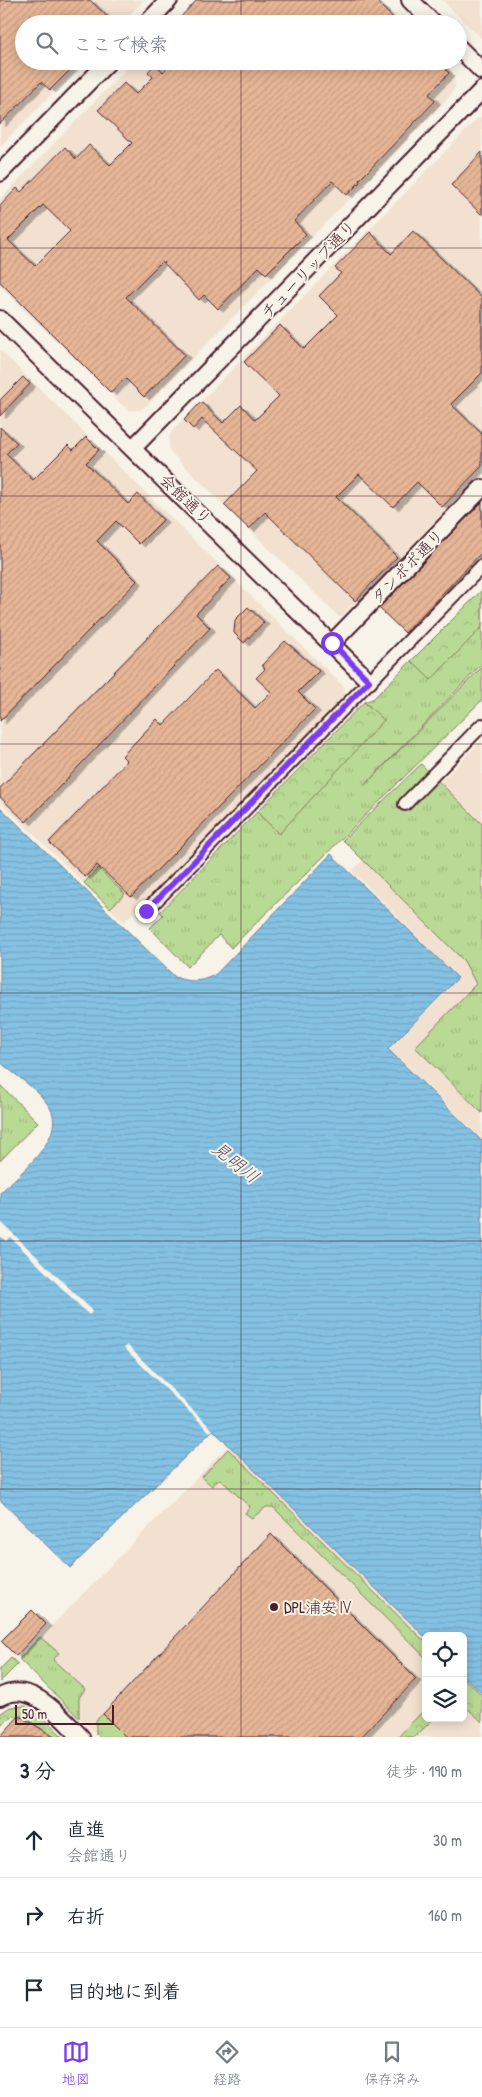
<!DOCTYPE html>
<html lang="ja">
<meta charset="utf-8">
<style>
body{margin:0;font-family:"Patrick Hand","Klee One",sans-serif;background:#f6f6f7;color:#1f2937}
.controls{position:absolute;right:15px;bottom:15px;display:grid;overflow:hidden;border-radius:8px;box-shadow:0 2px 12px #0003}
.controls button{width:45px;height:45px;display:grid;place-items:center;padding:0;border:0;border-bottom:1px solid #e0e1e3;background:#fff;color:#1f2937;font:25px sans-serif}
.scale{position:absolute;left:15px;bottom:12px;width:99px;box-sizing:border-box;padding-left:5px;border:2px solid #4a1f2b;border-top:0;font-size:14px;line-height:18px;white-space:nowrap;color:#4a1f2b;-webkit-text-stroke:4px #f7f3e8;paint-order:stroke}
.stop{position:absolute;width:15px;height:15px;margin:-11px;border:4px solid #7c3aed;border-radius:50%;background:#fff}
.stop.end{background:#7c3aed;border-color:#fff;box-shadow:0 1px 5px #0008}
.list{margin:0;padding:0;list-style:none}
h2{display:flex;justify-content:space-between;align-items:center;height:65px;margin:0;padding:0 20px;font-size:21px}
h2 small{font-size:16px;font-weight:400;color:#747a83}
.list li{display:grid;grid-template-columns:32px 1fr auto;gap:15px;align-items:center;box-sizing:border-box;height:75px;padding:0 20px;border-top:1px solid #e0e1e3}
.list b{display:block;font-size:19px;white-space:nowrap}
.list p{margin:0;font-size:16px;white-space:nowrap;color:#747a83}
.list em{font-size:16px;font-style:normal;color:#747a83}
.icon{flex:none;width:28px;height:28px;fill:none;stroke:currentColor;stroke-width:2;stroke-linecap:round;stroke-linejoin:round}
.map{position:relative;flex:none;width:482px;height:1737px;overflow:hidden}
.search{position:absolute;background:#fff;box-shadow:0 2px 12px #0003;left:15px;right:15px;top:15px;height:55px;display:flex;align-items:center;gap:12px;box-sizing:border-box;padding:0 18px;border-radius:28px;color:#747a83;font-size:19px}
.sheet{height:290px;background:#fff}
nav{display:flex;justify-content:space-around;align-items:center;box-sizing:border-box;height:70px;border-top:1px solid #e0e1e3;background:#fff;font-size:14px;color:#747a83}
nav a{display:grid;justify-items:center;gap:2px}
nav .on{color:#7c3aed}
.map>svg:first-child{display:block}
</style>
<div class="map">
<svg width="482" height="1737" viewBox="0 0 482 1737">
<defs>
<pattern id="grass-tufts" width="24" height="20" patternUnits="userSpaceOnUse" patternTransform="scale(1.25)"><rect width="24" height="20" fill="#b9da94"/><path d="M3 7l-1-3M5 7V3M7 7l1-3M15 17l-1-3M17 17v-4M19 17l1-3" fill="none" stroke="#a1bb80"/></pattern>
<pattern id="forest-crowns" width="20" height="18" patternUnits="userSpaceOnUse" patternTransform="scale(1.25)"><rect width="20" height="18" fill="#b9da94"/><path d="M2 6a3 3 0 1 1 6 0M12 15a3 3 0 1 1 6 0" fill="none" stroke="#a1bb80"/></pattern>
<pattern id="water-rules" width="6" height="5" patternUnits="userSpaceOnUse" patternTransform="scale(1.25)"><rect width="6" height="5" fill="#84c2e4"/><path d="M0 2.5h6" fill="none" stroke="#74a6c4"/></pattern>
<pattern id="building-hatch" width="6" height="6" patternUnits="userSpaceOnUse" patternTransform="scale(1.25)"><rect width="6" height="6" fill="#e6b697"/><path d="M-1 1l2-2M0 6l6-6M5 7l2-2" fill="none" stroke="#c79c82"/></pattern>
<filter id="shadow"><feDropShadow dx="5.5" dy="3" stdDeviation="0" flood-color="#0004"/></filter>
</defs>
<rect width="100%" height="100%" fill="#f7f3e8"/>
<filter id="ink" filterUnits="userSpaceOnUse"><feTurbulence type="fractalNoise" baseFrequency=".02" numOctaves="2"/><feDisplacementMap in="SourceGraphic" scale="10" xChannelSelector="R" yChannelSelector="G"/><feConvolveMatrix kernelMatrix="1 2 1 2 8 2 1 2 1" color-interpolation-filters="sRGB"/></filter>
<g filter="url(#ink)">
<g fill="#f2e1d0">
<polygon points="0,0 144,0 120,24 24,24 24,61 84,61 0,147"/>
<polygon points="442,0 482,0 482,39 481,38"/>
<polygon points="134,61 442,61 453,73 455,87 449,97 147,405 140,410 130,410 122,405 0,286 0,199"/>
<polygon points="482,117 482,473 340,618 172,454 169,449 169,436 173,430 477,119"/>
<polygon points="0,350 345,688 344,698 124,922 0,802"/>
<polygon points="482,740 482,1139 390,1049 459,978 352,871"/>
<polygon points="228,1446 426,1640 426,1718 463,1718 463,1677 482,1695 482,1737 99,1737 19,1659"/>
</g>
<g fill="url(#grass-tufts)" stroke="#827c60">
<polygon points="482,596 482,664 364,786 482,667 482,700 231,948 219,935 188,967 150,928 163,915 160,912 257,812 262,816 370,707 364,702 373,699 411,661 414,664"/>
<polygon points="421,764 482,824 482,1113 415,1047 476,984 464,961 343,840"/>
<polygon points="98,868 125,894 110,908 84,883"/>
<polygon points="0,1085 38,1122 0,1161"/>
<polygon points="228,1449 426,1643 426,1658 273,1507 266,1507 252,1518 245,1513 250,1507 220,1479 212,1486 202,1477"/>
<polygon points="40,1637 59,1653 53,1660 85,1689 79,1698 79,1718 19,1659"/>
<polygon points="11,1658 18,1664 0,1682 0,1669"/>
<polygon points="103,1714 126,1737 99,1737 96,1734 96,1720"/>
</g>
<g fill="url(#forest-crowns)" stroke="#827c60">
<polygon points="482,590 482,627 431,680 411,661"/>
<polygon points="364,702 384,720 279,834 257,812"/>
<polygon points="463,1677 482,1695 482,1722 463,1704"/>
<polygon points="25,1706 43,1717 63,1737 51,1737 23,1716 14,1716 0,1725 0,1714 10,1707"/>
<polygon points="426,1708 426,1718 434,1718 415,1737 398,1737"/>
</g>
<path fill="url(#water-rules)" stroke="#6d819a" d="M0,807L175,977C191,983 202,982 216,974L331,854L458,978L388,1049L482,1141V1693L463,1675V1636H426V1638L213,1430L70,1568L0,1500V1193C19,1174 69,1136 49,1106C39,1090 15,1075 0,1062Z"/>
<g fill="#f7f3e8">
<polygon points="0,1221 93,1311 89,1315 10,1237 6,1241 0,1236"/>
<polygon points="127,1345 213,1430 210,1432 124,1348"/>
</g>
<g fill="url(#building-hatch)" stroke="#4a1f2b" fill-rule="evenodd" filter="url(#shadow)">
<polygon points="0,0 90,0 115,24 74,24 65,15 57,24 24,24 24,61 66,61 72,68 50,90 41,82 0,124"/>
<polygon points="197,0 375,0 399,24 174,24"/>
<path d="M173,61H438L449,73L429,94L435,101L368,171L359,180L360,182L347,195L332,181L294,221L306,234L266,274L259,267L218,309L204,295L199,300L162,261L126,297L185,355L144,397L125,378L111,393L0,282V206L17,188L21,192L65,147L76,159L89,145L110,165L132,143L98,110L124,83L136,94L153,77L148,72L155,64L163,72ZM43,205L70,231L35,266L8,240Z"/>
<polygon points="482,152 482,215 451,185"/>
<polygon points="413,231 482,298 482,373 451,404 482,434 482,466 442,507 417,482 393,507 359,474 336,497 397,557 355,601 265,512 249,529 224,505 257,471 202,419 193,429 184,420 201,402 223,423 241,405 255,420 279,396 244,362 280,325 304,349 338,315 319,296 341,273 335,268 370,232 391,254"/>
<polygon points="23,377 30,384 0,416 0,400"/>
<polygon points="0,427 17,443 6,454 33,480 68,445 73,450 86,437 99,450 86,463 128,504 138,494 163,520 139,544 116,521 97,541 137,581 0,721"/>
<polygon points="482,502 482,552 405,633 379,608"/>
<polygon points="218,566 231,578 196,614 210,628 26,822 0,797 0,788"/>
<polygon points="248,607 264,622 244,643 234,633 235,620"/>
<polygon points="285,641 319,671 298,692 315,709 131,897 97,865 85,877 49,842 127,761 122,756 157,719 163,725 216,670 255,708 271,692 256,678 265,669 262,665"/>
<polygon points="271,1534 416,1679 361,1737 126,1737 103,1714"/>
<polygon points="32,1610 46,1624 16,1656 1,1641"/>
<polygon points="18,1717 22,1717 54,1737 0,1737"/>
</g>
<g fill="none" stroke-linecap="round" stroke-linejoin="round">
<defs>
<g id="minor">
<polyline points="405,804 482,725"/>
<polyline points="146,911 482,566"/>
</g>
<g id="tertiary">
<polyline points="410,0 434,24"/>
<polyline points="146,24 169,0"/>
<polyline points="458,47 482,71"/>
<polyline points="0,173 109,61"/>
<polyline points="0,319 369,681"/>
<polyline points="133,448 482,90"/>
<polyline points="332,643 482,488"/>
<path d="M0,1697C32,1679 60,1717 81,1737"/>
</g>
</defs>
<use href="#minor" stroke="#4a1f2b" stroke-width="16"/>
<use href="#tertiary" stroke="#4a1f2b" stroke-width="20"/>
<use href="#minor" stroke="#f7f3e8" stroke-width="12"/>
<use href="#tertiary" stroke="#f7f3e8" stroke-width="16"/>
</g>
</g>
<g fill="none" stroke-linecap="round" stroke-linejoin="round" filter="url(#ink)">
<polyline stroke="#7c3aed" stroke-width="6" points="146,911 369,681 332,643"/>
</g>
<path fill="none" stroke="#4a1f2b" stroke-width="1" stroke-opacity="0.55" d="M241,0V24M241,61V1737M0,248H482M0,496H482M0,744H482M0,993H482M0,1241H482M0,1489H482"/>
<circle fill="#4a1f2b" stroke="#f7f3e8" stroke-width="2" cx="274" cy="1607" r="5"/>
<g text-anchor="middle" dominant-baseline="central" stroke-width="4" stroke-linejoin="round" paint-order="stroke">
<g font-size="16" fill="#4a1f2b" stroke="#f7f3e8">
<text transform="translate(308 269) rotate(-46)">チューリップ通り</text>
<text transform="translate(186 499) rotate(44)">会館通り</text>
<text transform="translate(407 566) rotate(-46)">タンポポ通り</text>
</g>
<g font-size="16" fill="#4a1f2b" stroke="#f7f3e8" text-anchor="start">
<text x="284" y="1607">DPL浦安Ⅳ</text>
</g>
<g font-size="18" font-style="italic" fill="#5b5062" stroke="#f7f3e8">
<text transform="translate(236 1162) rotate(39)">見明川</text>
</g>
</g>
</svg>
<div class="controls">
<button><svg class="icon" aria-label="locate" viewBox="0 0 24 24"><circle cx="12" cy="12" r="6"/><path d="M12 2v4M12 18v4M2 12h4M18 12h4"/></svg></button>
<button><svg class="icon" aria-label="layers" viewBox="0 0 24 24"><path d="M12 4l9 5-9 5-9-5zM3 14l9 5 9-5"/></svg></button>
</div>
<div class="scale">50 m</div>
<div class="stop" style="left:332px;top:643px"></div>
<div class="stop end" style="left:146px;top:911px"></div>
<div class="search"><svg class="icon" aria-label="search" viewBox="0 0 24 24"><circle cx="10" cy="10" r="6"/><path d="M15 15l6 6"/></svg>ここで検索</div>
</div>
<section class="sheet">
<h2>3 分<small>徒歩 · 190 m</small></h2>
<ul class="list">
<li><svg class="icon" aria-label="ahead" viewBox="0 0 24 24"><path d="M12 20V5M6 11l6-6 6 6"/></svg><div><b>直進</b><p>会館通り</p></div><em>30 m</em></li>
<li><svg class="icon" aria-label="right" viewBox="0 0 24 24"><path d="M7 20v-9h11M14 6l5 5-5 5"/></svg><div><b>右折</b></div><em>160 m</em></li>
<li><svg class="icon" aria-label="arrive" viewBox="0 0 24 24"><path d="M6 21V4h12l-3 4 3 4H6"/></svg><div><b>目的地に到着</b></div></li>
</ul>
</section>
<nav>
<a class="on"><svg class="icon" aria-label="map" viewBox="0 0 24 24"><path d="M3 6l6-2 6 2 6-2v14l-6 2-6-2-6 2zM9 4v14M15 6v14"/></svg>地図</a>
<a><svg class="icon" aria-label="directions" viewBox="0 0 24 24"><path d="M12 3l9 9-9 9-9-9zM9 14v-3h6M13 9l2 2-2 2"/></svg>経路</a>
<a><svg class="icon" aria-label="saved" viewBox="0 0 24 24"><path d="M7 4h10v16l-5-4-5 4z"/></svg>保存済み</a>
</nav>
